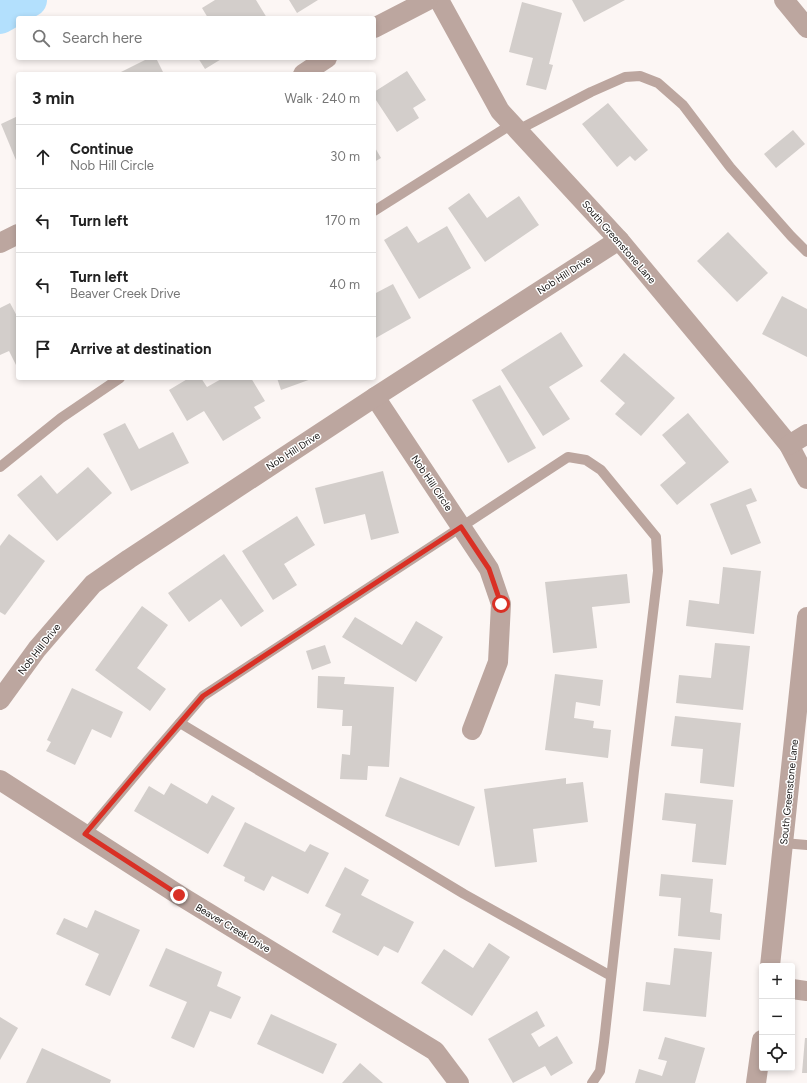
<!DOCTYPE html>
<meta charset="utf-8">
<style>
body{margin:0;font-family:Figtree,sans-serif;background:#f6f6f6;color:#222}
.controls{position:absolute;right:12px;bottom:12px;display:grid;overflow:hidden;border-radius:4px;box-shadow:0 2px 6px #0003}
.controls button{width:36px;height:36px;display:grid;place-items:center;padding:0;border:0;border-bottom:1px solid #e0e0e0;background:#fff;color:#222;font:20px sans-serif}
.stop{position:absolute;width:12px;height:12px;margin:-9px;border:3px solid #d93025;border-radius:50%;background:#fff}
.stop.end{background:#d93025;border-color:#fff;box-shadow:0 1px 4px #0008}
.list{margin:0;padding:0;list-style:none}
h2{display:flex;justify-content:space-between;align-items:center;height:52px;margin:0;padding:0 16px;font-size:17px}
h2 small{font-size:13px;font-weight:400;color:#767676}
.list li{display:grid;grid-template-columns:26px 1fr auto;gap:12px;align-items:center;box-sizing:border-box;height:64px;padding:0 16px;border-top:1px solid #e0e0e0}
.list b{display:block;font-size:15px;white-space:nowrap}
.list p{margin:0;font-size:13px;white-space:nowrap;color:#767676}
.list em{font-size:13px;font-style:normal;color:#767676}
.icon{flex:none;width:22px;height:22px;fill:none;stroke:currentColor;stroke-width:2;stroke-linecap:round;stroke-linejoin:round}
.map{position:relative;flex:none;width:807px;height:1083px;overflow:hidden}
.search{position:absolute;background:#fff;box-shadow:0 2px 6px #0003;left:16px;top:16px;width:360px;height:44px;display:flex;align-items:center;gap:10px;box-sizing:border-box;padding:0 14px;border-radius:4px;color:#767676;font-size:15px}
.panel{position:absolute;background:#fff;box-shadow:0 2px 6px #0003;left:16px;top:72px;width:360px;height:308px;border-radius:4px}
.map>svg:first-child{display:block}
</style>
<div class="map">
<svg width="807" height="1083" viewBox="0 0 807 1083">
<rect width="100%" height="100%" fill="#fcf6f4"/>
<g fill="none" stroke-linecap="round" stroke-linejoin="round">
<polyline stroke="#b3e0fd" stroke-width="34" points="0,17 30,0"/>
</g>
<g fill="#d3cecb">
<polygon points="215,0 256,0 267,18 208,18 202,8"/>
<polygon points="289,0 318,0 297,13"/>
<polygon points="572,0 625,0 584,22"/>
<polygon points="522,2 562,13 549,64 553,65 546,90 526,85 533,58 509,52"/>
<polygon points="149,58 156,58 164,74 117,74"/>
<polygon points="198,58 223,58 205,69"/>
<polygon points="407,71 426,100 413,108 419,118 397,132 374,97 374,92"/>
<polygon points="608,103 648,150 635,161 630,156 617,167 582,124"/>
<polygon points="18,116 18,165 1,124"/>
<polygon points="793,130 805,144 776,168 764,154"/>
<polygon points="374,146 381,158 374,162"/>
<polygon points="469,193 487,218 519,196 539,225 485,262 448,208"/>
<polygon points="407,226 418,243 447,226 471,268 419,299 384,240"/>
<polygon points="728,232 768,273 737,302 697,261"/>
<polygon points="393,284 411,318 374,339 374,294"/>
<polygon points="782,296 807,309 807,357 762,334"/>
<polygon points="10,303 18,318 18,369 9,351 0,355 0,308"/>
<polygon points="561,332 583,366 549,387 570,419 543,436 501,370"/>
<polygon points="624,353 675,398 641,436 615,414 625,403 600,381"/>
<polygon points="189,378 201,378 207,387 223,378 251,378 265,401 254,407 261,418 223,441 204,411 187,421 169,390"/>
<polygon points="277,378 314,378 281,390"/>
<polygon points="500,385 536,448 508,463 472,400"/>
<polygon points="688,413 729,462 677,505 660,485 686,463 662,435"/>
<polygon points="125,423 139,449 173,432 189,463 131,491 103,434"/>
<polygon points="88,467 112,493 57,541 17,495 41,475 57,494"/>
<polygon points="383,471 399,533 371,540 365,514 324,524 315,488"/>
<polygon points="751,488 757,501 746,505 761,543 731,555 710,504"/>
<polygon points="297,516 315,545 284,564 297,585 273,600 242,551"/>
<polygon points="9,534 45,561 5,615 0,612 0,546"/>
<polygon points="224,554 264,611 241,627 221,599 189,622 168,593"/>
<polygon points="723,567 761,571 754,634 686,626 689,600 719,604"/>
<polygon points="627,574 630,603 592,607 597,648 553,653 545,582"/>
<polygon points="142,606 168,625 137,668 166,689 150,711 95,670"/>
<polygon points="355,617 402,645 416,621 443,637 416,682 342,637"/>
<polygon points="715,643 750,646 743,710 676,703 679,675 711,678"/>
<polygon points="325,645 331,663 312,670 306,651"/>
<polygon points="555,674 603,680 600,706 576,702 574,718 594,721 593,728 611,730 608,758 545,750"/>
<polygon points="318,676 345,677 344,684 394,687 389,767 368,766 367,780 340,779 342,754 350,755 352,726 342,726 343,710 317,708"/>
<polygon points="72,688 123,712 111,738 92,729 75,765 46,751 51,742 47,740"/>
<polygon points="675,716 741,723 734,787 700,783 703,749 671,746"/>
<polygon points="400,777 475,807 459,846 385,816"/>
<polygon points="566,778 566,784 583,782 588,822 533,829 537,862 495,867 484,789"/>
<polygon points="171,783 207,804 212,795 235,808 208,854 134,811 149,786 164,795"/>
<polygon points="665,793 733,800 726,865 692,862 696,824 662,820"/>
<polygon points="245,822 305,852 310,844 329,853 308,894 272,876 264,891 244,881 245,877 223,866"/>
<polygon points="345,867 369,880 361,895 414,922 398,953 384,946 378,956 332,932 341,914 325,906"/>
<polygon points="661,874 713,879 710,912 722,914 720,940 678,936 681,898 659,896"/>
<polygon points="95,910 140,930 110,996 85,985 99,954 56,934 64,918 87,928"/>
<polygon points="489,943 510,957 472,1016 421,983 444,949 473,968"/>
<polygon points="166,948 222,972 217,986 241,997 231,1019 210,1011 194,1048 171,1038 187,1002 149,986"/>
<polygon points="674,948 712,952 706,1017 643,1011 646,982 670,985"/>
<polygon points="537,1011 545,1026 531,1034 539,1047 557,1036 573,1063 551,1076 545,1066 513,1083 488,1039"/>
<polygon points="271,1014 337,1044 323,1074 257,1044"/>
<polygon points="0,1017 18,1028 0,1060"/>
<polygon points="665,1037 705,1048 695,1083 635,1083 639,1069 662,1076 667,1061 658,1059"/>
<polygon points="805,1038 807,1038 807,1073 802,1073"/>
<polygon points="42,1048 111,1080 110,1083 26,1083"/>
<polygon points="360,1063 383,1083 342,1083"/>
</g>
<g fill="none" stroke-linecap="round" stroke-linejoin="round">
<g stroke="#bca69f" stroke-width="10">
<polyline points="518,130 591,92 625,77 640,76 658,83 683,105 730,167 791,236 807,252"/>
<polyline points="374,211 512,124"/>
<polyline points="0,467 61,418 120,378"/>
<polyline points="180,723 464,894 611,976"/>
<polyline points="85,835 147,761 203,696 568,457 586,460 601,470 656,537 658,571 634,771 604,1042 600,1071 592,1083"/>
<polyline points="783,843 807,845"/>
</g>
<g stroke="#bca69f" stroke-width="20">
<polyline points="439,0 500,111 619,240 744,390 789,445 807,479"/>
<polyline points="784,0 807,28"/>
<polyline points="374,28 428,0"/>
<polyline points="303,74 327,58"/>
<polyline points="0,243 18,234"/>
<polyline points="375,397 489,569 501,604 498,662 472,730"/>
<polyline points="789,445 807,434"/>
<polyline points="0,700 37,649 93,584 129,559 375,397 619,240"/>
<polyline points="0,780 179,895 435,1051 459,1083"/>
<polyline points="770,966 807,617"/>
<polyline points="792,989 807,991"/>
<polyline points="756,1083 762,1040"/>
</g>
</g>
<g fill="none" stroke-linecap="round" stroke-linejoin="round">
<polyline stroke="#d93025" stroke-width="5" points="179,895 85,834 147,761 203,696 461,527 489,569 501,604"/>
</g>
<g text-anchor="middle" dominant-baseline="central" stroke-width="3" stroke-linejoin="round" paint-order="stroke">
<g font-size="10" fill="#12100f" stroke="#fff">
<text transform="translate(619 242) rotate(49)">South Greenstone Lane</text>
<text transform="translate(564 275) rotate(-33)">Nob Hill Drive</text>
<text transform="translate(293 451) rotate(-33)">Nob Hill Drive</text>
<text transform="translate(432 483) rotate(56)">Nob Hill Circle</text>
<text transform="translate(39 649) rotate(-52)">Nob Hill Drive</text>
<text transform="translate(789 792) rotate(-84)">South Greenstone Lane</text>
<text transform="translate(233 928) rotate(31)">Beaver Creek Drive</text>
</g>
</g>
</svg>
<div class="controls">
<button>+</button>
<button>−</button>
<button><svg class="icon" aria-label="locate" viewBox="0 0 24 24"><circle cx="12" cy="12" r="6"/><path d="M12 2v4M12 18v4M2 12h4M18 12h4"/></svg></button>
</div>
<div class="stop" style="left:501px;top:604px"></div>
<div class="stop end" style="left:179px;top:895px"></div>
<div class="search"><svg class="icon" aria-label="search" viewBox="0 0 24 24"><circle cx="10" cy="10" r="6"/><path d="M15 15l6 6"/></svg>Search here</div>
<section class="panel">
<h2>3 min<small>Walk · 240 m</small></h2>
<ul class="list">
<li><svg class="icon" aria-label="ahead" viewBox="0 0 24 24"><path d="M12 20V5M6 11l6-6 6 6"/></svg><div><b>Continue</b><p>Nob Hill Circle</p></div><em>30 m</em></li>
<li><svg class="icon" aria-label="left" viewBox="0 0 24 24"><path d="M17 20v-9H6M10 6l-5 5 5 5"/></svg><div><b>Turn left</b></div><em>170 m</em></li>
<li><svg class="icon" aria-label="left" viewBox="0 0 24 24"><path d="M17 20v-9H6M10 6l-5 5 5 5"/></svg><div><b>Turn left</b><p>Beaver Creek Drive</p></div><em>40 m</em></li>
<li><svg class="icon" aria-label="arrive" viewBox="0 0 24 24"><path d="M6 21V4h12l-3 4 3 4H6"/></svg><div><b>Arrive at destination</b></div></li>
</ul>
</section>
</div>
